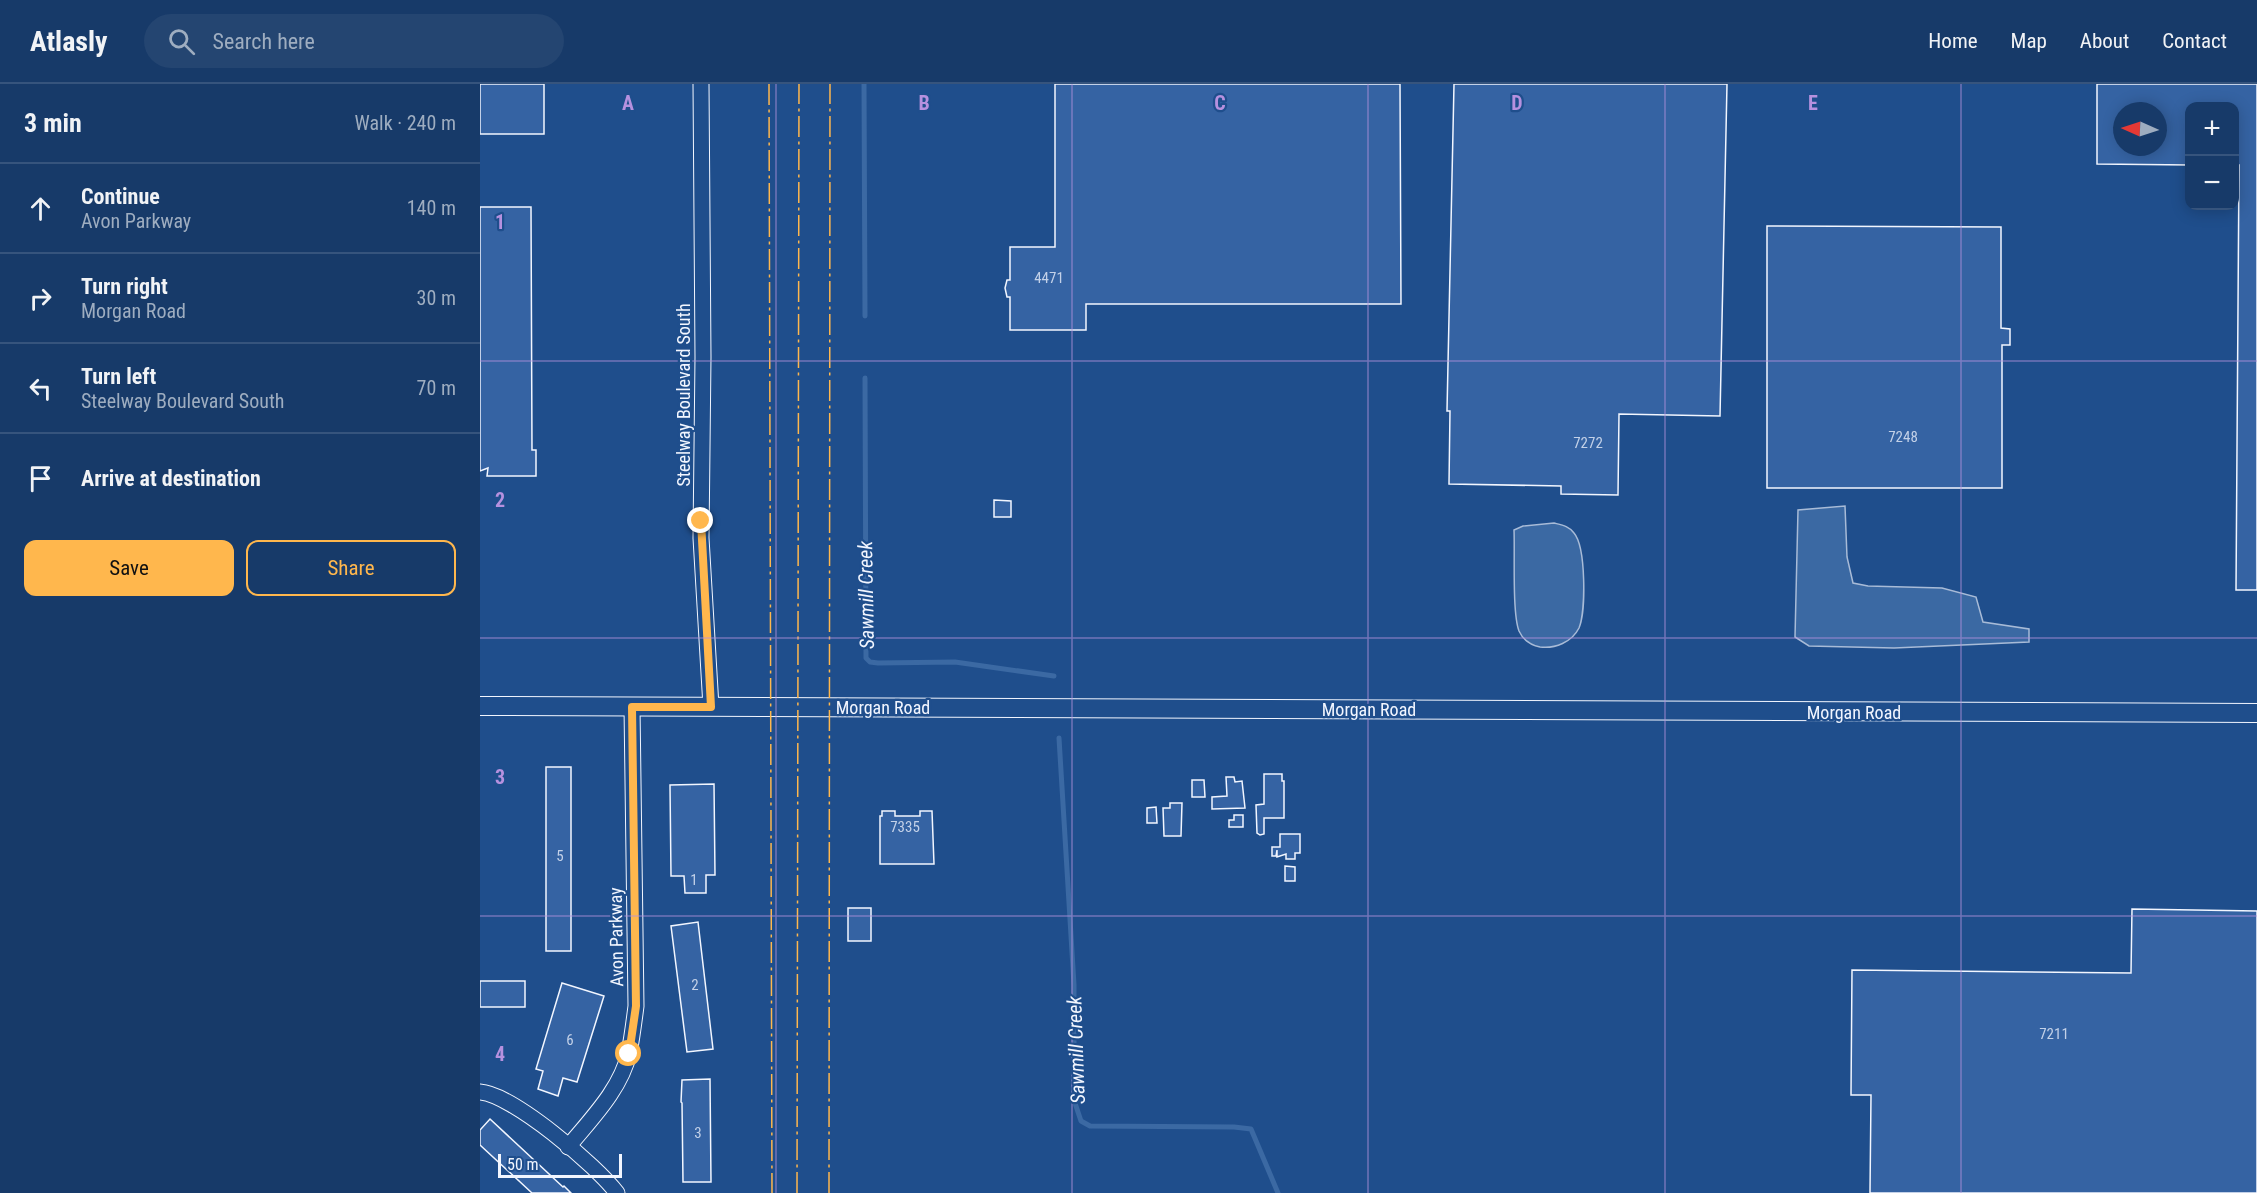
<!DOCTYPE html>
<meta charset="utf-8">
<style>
body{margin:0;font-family:"Roboto Condensed",sans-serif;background:#244571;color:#f1f3f6}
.controls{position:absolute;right:18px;top:18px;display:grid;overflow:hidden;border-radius:12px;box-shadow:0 3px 15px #0003}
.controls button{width:54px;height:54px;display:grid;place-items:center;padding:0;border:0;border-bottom:2px solid #36547d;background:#173a69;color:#f1f3f6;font:30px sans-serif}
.compass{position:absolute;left:1633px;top:18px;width:54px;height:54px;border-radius:50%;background:#173a69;box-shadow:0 3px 15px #0003;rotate:273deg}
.scale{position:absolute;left:18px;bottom:15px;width:124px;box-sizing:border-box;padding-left:6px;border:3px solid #f2f6ff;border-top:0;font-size:16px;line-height:21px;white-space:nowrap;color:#f2f6ff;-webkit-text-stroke:4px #1f4e8c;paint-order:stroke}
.stop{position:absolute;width:18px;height:18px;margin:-14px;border:4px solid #ffb74d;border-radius:50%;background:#fff}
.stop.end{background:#ffb74d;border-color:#fff;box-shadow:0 2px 6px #0008}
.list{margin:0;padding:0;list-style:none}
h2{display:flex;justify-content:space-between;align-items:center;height:78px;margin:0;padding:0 24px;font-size:26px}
h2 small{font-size:20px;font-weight:400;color:#9eadc0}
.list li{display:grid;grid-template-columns:39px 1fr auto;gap:18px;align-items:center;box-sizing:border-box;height:90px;padding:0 24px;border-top:2px solid #36547d}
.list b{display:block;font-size:22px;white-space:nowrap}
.list p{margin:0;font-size:20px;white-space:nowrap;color:#9eadc0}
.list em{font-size:20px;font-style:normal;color:#9eadc0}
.actions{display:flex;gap:12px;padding:18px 24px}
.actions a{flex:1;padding:14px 0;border:2px solid #ffb74d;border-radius:12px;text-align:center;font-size:21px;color:#ffb74d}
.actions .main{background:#ffb74d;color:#111}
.icon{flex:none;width:33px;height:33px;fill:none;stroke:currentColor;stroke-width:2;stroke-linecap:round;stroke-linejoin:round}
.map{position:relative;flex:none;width:1777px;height:1109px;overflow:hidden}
header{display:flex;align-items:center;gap:36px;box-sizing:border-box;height:84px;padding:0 30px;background:#173a69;border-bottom:2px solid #36547d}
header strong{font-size:28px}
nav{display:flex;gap:33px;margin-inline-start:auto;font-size:21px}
.search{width:420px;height:54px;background:#244571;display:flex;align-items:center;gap:15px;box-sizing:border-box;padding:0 21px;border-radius:33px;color:#9eadc0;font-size:22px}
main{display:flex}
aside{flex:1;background:#173a69}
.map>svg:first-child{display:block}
</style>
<header>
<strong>Atlasly</strong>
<div class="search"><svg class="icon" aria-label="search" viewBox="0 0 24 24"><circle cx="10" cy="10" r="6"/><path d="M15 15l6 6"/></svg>Search here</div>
<nav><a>Home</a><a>Map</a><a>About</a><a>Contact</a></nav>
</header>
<main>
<aside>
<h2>3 min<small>Walk · 240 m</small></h2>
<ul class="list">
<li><svg class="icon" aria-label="ahead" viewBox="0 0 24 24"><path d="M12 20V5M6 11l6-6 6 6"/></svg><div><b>Continue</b><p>Avon Parkway</p></div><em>140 m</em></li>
<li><svg class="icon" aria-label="right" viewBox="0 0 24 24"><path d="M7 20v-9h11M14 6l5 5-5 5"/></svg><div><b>Turn right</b><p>Morgan Road</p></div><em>30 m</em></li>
<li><svg class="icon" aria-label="left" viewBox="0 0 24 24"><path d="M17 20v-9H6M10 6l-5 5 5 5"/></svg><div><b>Turn left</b><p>Steelway Boulevard South</p></div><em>70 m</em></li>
<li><svg class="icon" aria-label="arrive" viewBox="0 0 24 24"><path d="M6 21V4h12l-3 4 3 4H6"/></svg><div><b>Arrive at destination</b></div></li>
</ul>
<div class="actions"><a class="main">Save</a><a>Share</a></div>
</aside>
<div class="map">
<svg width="1777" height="1109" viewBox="0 0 1777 1109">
<rect width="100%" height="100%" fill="#1f4e8c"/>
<g fill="#3b69a3" stroke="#a8bbd7" stroke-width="1.5">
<polygon points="1365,422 1367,473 1373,499 1388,502 1462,504 1496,513 1503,538 1549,545 1549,558 1414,564 1329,562 1315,553 1318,426"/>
<path d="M1074,439C1082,441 1089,442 1094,449C1106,463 1106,527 1099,544C1092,558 1075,565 1060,563C1051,561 1043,556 1039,547C1032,529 1035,468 1034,446L1043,442Z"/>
</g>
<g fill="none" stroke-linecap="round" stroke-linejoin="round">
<g stroke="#3b69a3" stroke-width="5">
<polyline points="384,0 385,232"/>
<polyline points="385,294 386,574 390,578 398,579 475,578 574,592"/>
<polyline points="579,654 594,901 594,1016 601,1037 610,1042 754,1043 771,1045 798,1109"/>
</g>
</g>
<g fill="#3563a3" stroke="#f2f6ff" stroke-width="1.5" fill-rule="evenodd">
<rect x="0" y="0" width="64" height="50"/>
<polygon points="575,0 920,0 921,220 606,220 606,246 530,246 530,213 527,213 525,204 527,196 530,196 530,163 575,163"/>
<polygon points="974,0 1247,0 1240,332 1139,330 1138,411 1081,410 1081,402 969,400 970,327 967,327"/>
<path d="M1617,0H1777V506H1756L1759,81H1754V22H1710V81L1617,80ZM1642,27H1678V63H1642Z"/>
<polygon points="0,123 51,123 52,366 56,366 56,392 7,392 8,384 0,387"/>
<polygon points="1287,142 1521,143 1521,244 1530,245 1530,261 1522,261 1522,404 1287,404"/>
<polygon points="514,416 531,417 531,433 514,433"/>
<rect x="66" y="683" width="25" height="184"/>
<polygon points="784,690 802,690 802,697 804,697 804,734 784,734 784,750 780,751 777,749 776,721 784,720"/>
<polygon points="746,693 754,693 755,698 762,697 765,724 732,725 732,713 747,712"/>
<polygon points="712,696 724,696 725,713 712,713"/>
<polygon points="234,700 235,791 226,791 226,809 205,809 204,792 191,792 190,701"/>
<polygon points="690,719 702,719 701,752 684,752 683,724 690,724"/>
<polygon points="676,723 677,739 667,739 667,724"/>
<polygon points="402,727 415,727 415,732 440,732 440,727 452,727 454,780 400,780 400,732 402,732"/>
<polygon points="754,731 763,731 763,743 749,743 749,736 754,736"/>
<polygon points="800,750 820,750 820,769 815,769 815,775 806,775 806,770 797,773 797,766 796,772 792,772 792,763 800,763"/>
<polygon points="805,782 815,783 815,797 805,797"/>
<rect x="368" y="824" width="23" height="33"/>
<polygon points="1652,825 1777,827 1777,1109 1390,1109 1391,1011 1371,1011 1372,886 1651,889"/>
<polygon points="218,838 233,965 207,968 191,842"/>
<rect x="0" y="897" width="45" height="26"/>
<polygon points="82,899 124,912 97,998 83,994 78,1012 58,1005 63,987 56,985"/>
<polygon points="230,995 231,1098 203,1098 202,1019 201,1018 202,996"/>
<polygon points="10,1035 83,1103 84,1102 91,1109 52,1109 0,1061 0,1046"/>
</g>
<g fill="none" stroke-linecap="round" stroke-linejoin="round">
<defs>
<g id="minor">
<polyline points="221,0 223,273 221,454 231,623"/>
<path d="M0,1008C32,1010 117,1082 137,1109"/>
<path d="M88,1063C111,1035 141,1005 149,969C152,954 154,938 156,922L152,623"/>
</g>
<polyline id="tertiary" points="0,622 1777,629"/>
</defs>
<use href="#minor" stroke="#f2f6ff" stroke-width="17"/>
<use href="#tertiary" stroke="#f2f6ff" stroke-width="20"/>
<use href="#minor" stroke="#1f4e8c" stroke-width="15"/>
<use href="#tertiary" stroke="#1f4e8c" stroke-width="18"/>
<g stroke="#ffb74d" stroke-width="1.5" stroke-dasharray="21 4.5 3 4.5" stroke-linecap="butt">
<polyline points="289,0 292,1109"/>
<polyline points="317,1109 319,0"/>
<polyline points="349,1109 350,0"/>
</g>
</g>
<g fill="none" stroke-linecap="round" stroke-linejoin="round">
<polyline stroke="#ffb74d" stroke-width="8" points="149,970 156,922 152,623 231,623 221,437"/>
</g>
<path fill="none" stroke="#b691df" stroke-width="1.5" stroke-opacity="0.55" d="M296,0V1109M592,0V1109M888,0V1109M1185,0V1109M1481,0V1109M0,277H1777M0,554H1777M0,832H1777"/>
<g text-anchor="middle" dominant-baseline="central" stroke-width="4.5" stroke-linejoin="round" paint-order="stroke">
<g font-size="15" fill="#c3d1e8">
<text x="569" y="194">4471</text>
<text x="1423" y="353">7248</text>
<text x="1108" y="359">7272</text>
<text x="425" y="743">7335</text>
<text x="80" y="772">5</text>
<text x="214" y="796">1</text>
<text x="215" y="901">2</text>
<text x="1574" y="950">7211</text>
<text x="90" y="956">6</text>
<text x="218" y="1049">3</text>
</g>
<g font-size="18" fill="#f2f6ff" stroke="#1f4e8c">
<text transform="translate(203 311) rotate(-90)">Steelway Boulevard South</text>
<text x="403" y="623">Morgan Road</text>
<text x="889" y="625">Morgan Road</text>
<text x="1374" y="628">Morgan Road</text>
<text transform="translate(136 853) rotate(-91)">Avon Parkway</text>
</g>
<g font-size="20" font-style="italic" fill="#f2f6ff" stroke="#1f4e8c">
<text transform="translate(386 511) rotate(-91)">Sawmill Creek</text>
<text transform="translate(596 966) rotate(-92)">Sawmill Creek</text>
</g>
</g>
<g font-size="20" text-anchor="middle" font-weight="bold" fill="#b691df" stroke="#1f4e8c" stroke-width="4.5" stroke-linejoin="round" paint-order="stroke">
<text x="148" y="26">A</text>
<text x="444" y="26">B</text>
<text x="740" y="26">C</text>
<text x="1037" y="26">D</text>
<text x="1333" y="26">E</text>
<text x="20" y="145">1</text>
<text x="20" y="423">2</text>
<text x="20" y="700">3</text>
<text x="20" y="977">4</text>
</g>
</svg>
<div class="controls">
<button>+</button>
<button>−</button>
</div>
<svg class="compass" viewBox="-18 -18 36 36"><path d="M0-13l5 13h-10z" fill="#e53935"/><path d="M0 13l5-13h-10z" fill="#9eadc0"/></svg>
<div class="scale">50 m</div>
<div class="stop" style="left:149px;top:970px"></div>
<div class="stop end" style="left:221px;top:437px"></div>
</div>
</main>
